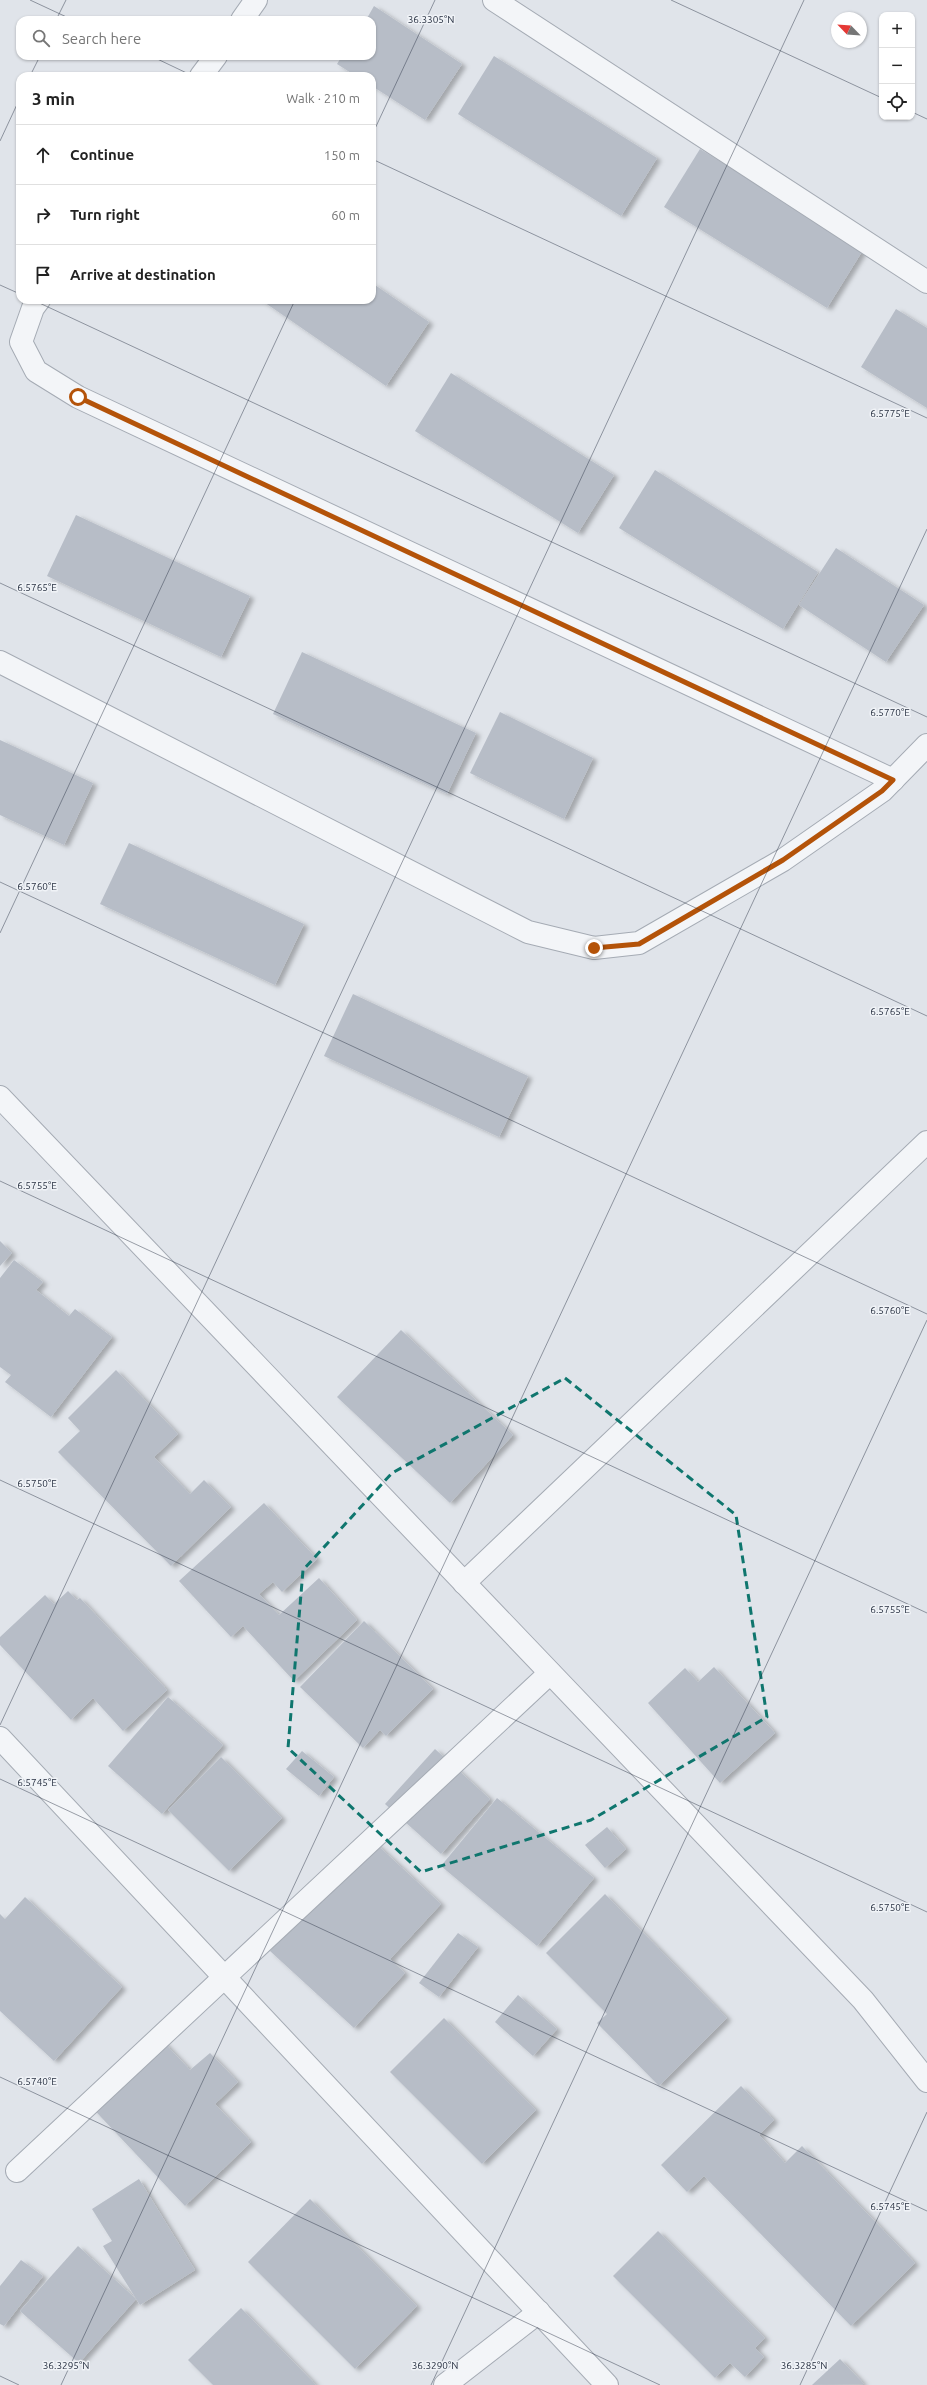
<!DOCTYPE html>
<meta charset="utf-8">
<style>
body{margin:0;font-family:Ubuntu,sans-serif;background:#f2f2f2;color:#222}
.controls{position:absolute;right:12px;top:12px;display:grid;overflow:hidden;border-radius:8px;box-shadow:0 1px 3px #0004}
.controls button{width:36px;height:36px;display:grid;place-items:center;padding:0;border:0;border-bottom:1px solid #e0e0e0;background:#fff;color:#222;font:20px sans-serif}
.compass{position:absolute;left:831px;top:12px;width:36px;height:36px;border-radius:50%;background:#fff;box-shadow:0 1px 3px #0004;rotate:295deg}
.stop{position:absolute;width:12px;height:12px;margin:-9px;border:3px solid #b45309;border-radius:50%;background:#fff}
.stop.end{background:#b45309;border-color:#fff;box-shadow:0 1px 4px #0008}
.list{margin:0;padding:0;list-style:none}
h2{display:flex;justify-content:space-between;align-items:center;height:52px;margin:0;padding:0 16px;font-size:17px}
h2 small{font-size:13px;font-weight:400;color:#767676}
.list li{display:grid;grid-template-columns:26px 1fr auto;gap:12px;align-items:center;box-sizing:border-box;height:60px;padding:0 16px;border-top:1px solid #e0e0e0}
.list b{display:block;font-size:15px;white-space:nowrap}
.list em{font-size:13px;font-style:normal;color:#767676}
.icon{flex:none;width:22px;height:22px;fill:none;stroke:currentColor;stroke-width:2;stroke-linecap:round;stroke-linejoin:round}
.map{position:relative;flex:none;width:927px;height:2385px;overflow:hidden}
.search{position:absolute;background:#fff;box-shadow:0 1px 3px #0004;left:16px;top:16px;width:360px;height:44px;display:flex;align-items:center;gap:10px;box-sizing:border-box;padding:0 14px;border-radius:12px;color:#767676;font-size:15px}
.panel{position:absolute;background:#fff;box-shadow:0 1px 3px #0004;left:16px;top:72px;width:360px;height:232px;border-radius:12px}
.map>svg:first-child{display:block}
</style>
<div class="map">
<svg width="927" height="2385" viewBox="0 0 927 2385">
<defs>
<filter id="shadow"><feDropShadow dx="4.5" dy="2.5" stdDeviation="2" flood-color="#0004"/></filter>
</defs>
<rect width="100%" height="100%" fill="#e0e4ea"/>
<g fill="#b7bdc7" filter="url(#shadow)">
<polygon points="374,6 462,64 425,120 372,86 372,76 356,76 337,64 342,56 372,56 372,20 366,20"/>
<polygon points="494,56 657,158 621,216 458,114"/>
<polygon points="700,149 863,250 827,308 664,207"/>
<polygon points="372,283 429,322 386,386 261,300 372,300"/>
<polygon points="896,309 927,328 927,408 861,367"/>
<polygon points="451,373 614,475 578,533 415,431"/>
<polygon points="655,470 818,572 783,629 619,528"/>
<polygon points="76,515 250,596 221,657 47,576"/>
<polygon points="836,548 924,605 886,662 799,605"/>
<polygon points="302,652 476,733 447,794 273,714"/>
<polygon points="500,712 593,758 564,819 470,773"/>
<polygon points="0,740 93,783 64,845 0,815"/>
<polygon points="129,843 304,924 275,985 100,904"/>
<polygon points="353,994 528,1076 499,1137 324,1056"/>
<polygon points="0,1241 12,1253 0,1266"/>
<polygon points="14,1260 43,1282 36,1290 69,1316 75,1309 112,1337 51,1417 5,1382 11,1375 0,1367 0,1278"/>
<polygon points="401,1330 513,1435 450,1503 337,1397"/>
<polygon points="116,1370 178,1434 154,1457 190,1494 204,1480 231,1507 171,1566 58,1452 80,1431 68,1418"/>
<polygon points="264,1503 317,1559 282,1592 273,1582 259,1594 279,1615 319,1578 357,1620 294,1681 243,1626 231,1637 179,1581"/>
<polygon points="68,1591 77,1600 80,1598 167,1690 123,1731 93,1698 71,1720 0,1645 0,1637 45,1595 54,1604"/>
<polygon points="364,1621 433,1689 386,1736 380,1730 363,1748 300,1687"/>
<polygon points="714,1667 775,1733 720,1783 648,1703 685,1668 698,1682"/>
<polygon points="168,1697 223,1745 162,1814 108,1766"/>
<polygon points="435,1749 490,1799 441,1854 385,1804"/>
<polygon points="302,1751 334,1777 319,1796 286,1769"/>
<polygon points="221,1757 282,1818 229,1871 168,1810"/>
<polygon points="497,1798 594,1878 537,1946 441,1866"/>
<polygon points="607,1827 626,1849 605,1868 585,1845"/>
<polygon points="372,1840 441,1904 390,1959 405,1973 354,2028 270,1951"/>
<polygon points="605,1894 727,2018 659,2086 597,2023 607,2014 546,1953"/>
<polygon points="25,1897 122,1987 54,2061 0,2011 0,1914 5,1919"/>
<polygon points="458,1933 478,1947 439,1997 419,1983"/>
<polygon points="518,1995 557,2029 533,2056 495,2022"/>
<polygon points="444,2018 536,2110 482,2164 390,2072"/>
<polygon points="154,2032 190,2070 210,2053 238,2082 215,2104 251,2142 185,2206 84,2099"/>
<polygon points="741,2086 774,2120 759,2135 785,2163 802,2146 915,2263 851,2326 704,2176 687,2192 661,2165"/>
<polygon points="139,2179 195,2270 140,2305 103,2246 112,2241 92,2209"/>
<polygon points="310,2199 417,2306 355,2369 248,2262"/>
<polygon points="658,2231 765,2338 755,2348 764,2357 745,2377 730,2363 715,2378 613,2276"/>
<polygon points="78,2246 136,2299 79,2363 20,2311"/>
<polygon points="21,2260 43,2276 4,2326 0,2324 0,2286"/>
<polygon points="241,2308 316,2385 213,2385 188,2360"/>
<polygon points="840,2359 864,2384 812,2385"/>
</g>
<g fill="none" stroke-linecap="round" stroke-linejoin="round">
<defs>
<g id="minor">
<polyline points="494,0 927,282"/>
<polyline points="242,20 256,0"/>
<polyline points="201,76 216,56"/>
<polyline points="39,300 33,308 21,342 36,371 78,397 893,780"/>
<polyline points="0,662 528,932 594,948 639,943 783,860 882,791 927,745"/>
<polyline points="0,1097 863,2000 927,2081"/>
<polyline points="464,1583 927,1142"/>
<polyline points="0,1738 607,2385"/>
<polyline points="17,2171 550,1673"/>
<polyline points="445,2385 539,2312"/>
</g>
</defs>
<use href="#minor" stroke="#a5abb4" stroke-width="24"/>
<use href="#minor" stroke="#f3f5f8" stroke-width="22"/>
</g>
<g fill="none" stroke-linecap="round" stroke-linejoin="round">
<polyline stroke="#b45309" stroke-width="5" points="78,397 893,780 882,791 783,860 639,944 594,948"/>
</g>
<path fill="none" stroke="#0f766e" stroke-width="3" stroke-dasharray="8 5" stroke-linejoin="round" d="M565,1378L736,1515L767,1717L591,1820L421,1872L288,1748L303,1570L392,1473Z"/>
<path fill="none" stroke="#283142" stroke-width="1" stroke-opacity="0.45" d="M30,0L73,20M671,0L882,98M56,20L66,0M151,56L193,76M30,76L40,56M912,112L927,119M372,135L435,0M0,141L20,98M372,159L927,418M0,285L20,294M33,300L927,717M0,583L927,1016M0,882L927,1314M0,933L295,300M0,1181L927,1613M0,1480L927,1912M0,1725L804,0M0,1779L927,2211M0,2077L660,2385M0,2376L19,2385M61,2385L927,529M431,2385L927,1320M800,2385L927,2112"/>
<g font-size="10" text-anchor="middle" fill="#283142" stroke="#f0f3f7" stroke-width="3" stroke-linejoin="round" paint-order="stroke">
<text x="431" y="23">36.3305°N</text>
<text x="890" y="417">6.5775°E</text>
<text x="37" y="591">6.5765°E</text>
<text x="890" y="716">6.5770°E</text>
<text x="37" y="890">6.5760°E</text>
<text x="890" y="1015">6.5765°E</text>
<text x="37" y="1189">6.5755°E</text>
<text x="890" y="1314">6.5760°E</text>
<text x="37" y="1487">6.5750°E</text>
<text x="890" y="1613">6.5755°E</text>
<text x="37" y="1786">6.5745°E</text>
<text x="890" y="1911">6.5750°E</text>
<text x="37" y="2085">6.5740°E</text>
<text x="890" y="2210">6.5745°E</text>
<text x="66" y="2369">36.3295°N</text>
<text x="435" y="2369">36.3290°N</text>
<text x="804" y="2369">36.3285°N</text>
</g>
</svg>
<div class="controls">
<button>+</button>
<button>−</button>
<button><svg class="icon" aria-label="locate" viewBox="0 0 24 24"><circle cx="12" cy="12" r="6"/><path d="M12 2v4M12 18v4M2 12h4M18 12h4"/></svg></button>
</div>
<svg class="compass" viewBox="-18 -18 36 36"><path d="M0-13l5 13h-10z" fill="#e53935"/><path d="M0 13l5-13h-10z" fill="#767676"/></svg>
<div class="stop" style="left:78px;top:397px"></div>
<div class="stop end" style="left:594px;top:948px"></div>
<div class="search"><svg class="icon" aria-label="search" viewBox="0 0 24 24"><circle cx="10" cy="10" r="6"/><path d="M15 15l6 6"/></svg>Search here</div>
<section class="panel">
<h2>3 min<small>Walk · 210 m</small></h2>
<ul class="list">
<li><svg class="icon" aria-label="ahead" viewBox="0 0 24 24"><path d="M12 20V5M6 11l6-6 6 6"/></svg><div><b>Continue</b></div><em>150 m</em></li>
<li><svg class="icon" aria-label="right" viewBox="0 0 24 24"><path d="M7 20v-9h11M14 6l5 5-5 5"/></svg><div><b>Turn right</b></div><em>60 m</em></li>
<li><svg class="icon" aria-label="arrive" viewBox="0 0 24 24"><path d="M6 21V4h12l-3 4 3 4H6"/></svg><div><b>Arrive at destination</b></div></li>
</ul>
</section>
</div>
